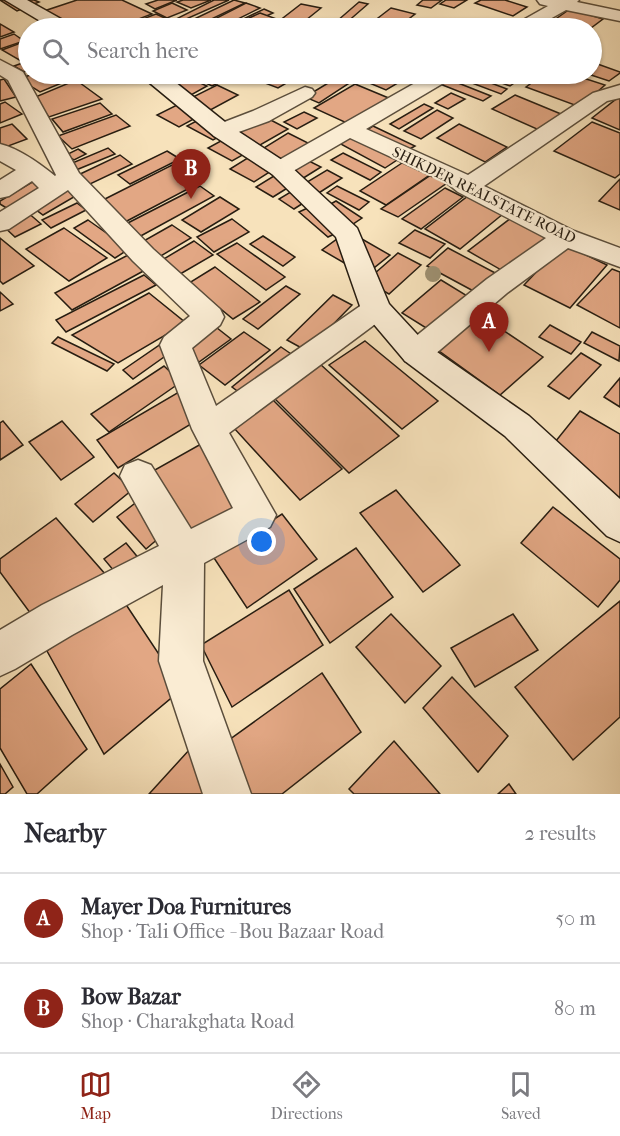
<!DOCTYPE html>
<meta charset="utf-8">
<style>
body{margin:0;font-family:"IM FELL French Canon",serif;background:#f2f2f3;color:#2b2b33}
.you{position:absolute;left:262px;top:542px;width:21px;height:21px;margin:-15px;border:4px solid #fff;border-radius:50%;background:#1a73e8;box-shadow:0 0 0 9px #1a73e833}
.badge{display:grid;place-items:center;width:39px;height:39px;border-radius:50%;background:#8f2418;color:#fff;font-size:20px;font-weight:700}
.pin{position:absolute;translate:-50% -50px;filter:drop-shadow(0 2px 3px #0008)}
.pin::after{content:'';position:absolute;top:32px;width:21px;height:18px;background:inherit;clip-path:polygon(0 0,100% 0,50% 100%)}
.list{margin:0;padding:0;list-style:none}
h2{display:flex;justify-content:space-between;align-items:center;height:78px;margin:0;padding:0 24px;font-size:26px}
h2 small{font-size:20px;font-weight:400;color:#7c7c81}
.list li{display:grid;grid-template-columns:39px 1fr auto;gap:18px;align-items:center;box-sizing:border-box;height:90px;padding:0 24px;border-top:2px solid #e1e1e2}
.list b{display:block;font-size:22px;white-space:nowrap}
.list p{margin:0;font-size:20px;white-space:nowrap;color:#7c7c81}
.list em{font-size:20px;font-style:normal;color:#7c7c81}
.icon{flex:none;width:33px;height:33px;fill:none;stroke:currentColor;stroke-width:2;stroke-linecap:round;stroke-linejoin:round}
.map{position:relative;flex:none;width:620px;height:794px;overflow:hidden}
.search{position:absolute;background:#fff;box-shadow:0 2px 4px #0004;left:18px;right:18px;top:18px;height:66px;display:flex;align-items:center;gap:15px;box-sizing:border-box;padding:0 21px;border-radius:33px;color:#7c7c81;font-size:22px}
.sheet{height:258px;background:#fff}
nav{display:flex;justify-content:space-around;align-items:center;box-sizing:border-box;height:84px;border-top:2px solid #e1e1e2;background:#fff;font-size:16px;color:#7c7c81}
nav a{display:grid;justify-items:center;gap:3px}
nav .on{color:#8f2418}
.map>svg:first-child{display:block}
</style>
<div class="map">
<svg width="620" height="794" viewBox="0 0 620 794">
<rect width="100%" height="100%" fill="#f7e2bb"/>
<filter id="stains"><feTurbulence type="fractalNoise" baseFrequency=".00333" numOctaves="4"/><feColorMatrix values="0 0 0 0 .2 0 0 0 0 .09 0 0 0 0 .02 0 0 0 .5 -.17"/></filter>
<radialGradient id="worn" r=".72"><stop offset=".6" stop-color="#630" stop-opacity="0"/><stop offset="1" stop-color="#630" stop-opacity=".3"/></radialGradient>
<g fill="#e2a784" stroke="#271d11" stroke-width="1.5">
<polygon points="0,0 34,0 39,2 17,11"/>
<polygon points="77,0 122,0 152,14 115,28 50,28 65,22 44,11"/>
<polygon points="158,0 177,0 155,9 146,4"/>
<polygon points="183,0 211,0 191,8 177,2"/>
<polygon points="214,0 229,0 184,20 178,18"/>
<polygon points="234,0 245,3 197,26 188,22"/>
<polygon points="423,0 442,0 431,8 417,5"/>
<polygon points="446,0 467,0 454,8 440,4"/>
<polygon points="481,0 505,0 527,7 513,16 475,3"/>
<polygon points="359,2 368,4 346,23 337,21"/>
<polygon points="172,3 187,10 167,18 153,11"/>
<polygon points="246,3 260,8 220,28 205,24"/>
<polygon points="301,4 321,8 296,28 270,28"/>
<polygon points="391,8 415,14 397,28 365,28"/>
<polygon points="264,9 273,13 240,28 225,28"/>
<polygon points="570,9 603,19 591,28 569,28 550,23"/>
<polygon points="260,13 274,18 254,28 227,28"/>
<polygon points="156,14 187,28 119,28"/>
<polygon points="0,24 14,32 0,37"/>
<polygon points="14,34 24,41 0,49 0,39"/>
<polygon points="26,41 28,43 28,58 21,61 2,50"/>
<polygon points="28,61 28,70 24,72 14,66"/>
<polygon points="592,62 620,72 620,73 609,81 588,74 592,74"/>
<polygon points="33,74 78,74 81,75 40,92 19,79"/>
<polygon points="157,74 180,74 207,86 191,95 152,76"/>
<polygon points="186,74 238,74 212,86"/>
<polygon points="268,74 302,74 278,88 257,80"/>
<polygon points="348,74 386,74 403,80 386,90"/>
<polygon points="448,74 467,74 507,89 501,94"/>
<polygon points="476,74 517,74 524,76 510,86"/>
<polygon points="544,74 571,74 605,85 580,107 526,87"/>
<polygon points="338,77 351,82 319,103 305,97"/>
<polygon points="443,77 491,96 483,101 435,82"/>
<polygon points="4,79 16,97 0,101 0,80"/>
<polygon points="76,80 102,99 49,117 33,98"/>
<polygon points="355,84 391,99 351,125 314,108"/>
<polygon points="217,85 238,95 179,127 157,115"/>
<polygon points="451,93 465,99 448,109 435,103"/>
<polygon points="515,95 561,114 539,130 492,109"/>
<polygon points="620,96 620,130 592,118"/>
<polygon points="5,102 22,114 0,123 0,104"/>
<polygon points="100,103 112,114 63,132 52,119"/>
<polygon points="424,104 433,108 399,129 390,124"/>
<polygon points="437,110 453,118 421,139 404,131"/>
<polygon points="304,112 317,118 297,129 284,122"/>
<polygon points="116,115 130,126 72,149 58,136"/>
<polygon points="204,117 230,131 213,140 187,126"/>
<polygon points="265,117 288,129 232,161 208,148"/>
<polygon points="592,122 620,133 620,174 615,178 554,151"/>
<polygon points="12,124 27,139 0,149 0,128"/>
<polygon points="459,124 507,147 485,162 437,138"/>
<polygon points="373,126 415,146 403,153 362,133"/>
<polygon points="288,133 312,145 254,182 230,169"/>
<polygon points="351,133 400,158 385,168 337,142"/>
<polygon points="108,148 115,154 76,170 70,164"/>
<polygon points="78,149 86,154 74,160 66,155"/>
<polygon points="167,151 180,159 130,184 118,175"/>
<polygon points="343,153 381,172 370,180 331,160"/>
<polygon points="120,155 132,164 88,185 76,176"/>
<polygon points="303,158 321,167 273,197 256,187"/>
<polygon points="408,159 434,172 386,205 360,191"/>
<polygon points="176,163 203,181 125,222 99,202"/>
<polygon points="327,170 342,178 294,209 279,199"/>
<polygon points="431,175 447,183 398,217 381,209"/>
<polygon points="620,179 620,210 599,201"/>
<polygon points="34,181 50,190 13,212 0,204 0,201"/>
<polygon points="67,186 79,194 43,215 31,206"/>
<polygon points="200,186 214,196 137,238 122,226"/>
<polygon points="337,186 369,202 359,210 327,193"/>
<polygon points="445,188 463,197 421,229 402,219"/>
<polygon points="468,196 503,214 460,249 425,229"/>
<polygon points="220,197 239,209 201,232 182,220"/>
<polygon points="336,201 362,218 353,224 327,206"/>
<polygon points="77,203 86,210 51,228 42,220"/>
<polygon points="314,205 343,230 328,237 299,212"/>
<polygon points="26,211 41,224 15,237 1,224"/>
<polygon points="511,218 552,239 510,275 468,251"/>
<polygon points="232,219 249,232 214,252 197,237"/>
<polygon points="88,220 129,249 115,258 74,228"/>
<polygon points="172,225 191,238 159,257 140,243"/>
<polygon points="64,228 107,258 69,281 26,249"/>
<polygon points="415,230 445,244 430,258 399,243"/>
<polygon points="348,231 390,255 365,275 322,250"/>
<polygon points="263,236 295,257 283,266 250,244"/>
<polygon points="0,238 34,266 3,284 0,281"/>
<polygon points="194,241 213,255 175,277 157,263"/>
<polygon points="237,243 285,277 266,290 217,254"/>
<polygon points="563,244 607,265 570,308 524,285"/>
<polygon points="448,248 499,275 479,294 427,266"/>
<polygon points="398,253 421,265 389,294 366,281"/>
<polygon points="130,254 147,269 72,310 55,293"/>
<polygon points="215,267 260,302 233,319 189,283"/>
<polygon points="612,269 620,272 620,328 577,305"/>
<polygon points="144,275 156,285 66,332 56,320"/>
<polygon points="441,280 469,297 431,331 402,313"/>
<polygon points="286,286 300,294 258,329 243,319"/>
<polygon points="0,292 13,304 0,311"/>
<polygon points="149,293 186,323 118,363 72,335"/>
<polygon points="333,295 352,305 307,351 287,340"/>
<polygon points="479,314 543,357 500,395 435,348"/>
<polygon points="212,324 231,339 199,362 180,347"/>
<polygon points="550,325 581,342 571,354 539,337"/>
<polygon points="244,332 270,350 225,385 199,365"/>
<polygon points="592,332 620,346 619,361 584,343"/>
<polygon points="58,337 114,364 107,371 52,343"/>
<polygon points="365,341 438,401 402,429 329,365"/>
<polygon points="161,344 171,352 133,379 123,370"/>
<polygon points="281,347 297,358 248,399 232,387"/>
<polygon points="581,353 601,365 569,399 548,386"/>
<polygon points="320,364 399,436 349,473 271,395"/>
<polygon points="164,366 181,382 109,432 91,414"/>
<polygon points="620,378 620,407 604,397"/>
<polygon points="184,389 196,421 118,468 97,440"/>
<polygon points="273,400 342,469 300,500 233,427"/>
<polygon points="580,411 620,434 620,498 547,452"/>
<polygon points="3,421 23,445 0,460 0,423"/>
<polygon points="62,421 94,457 61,480 29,442"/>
<polygon points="201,444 246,507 196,538 153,471"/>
<polygon points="114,473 132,490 93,522 75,504"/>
<polygon points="396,490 460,565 423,592 360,513"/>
<polygon points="138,501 167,531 146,549 117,517"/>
<polygon points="553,507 620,559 620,580 598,607 521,543"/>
<polygon points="282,514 317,559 247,608 214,558"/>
<polygon points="56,518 106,575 42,629 0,572 0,559"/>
<polygon points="126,543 145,566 124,583 104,559"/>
<polygon points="356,548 393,597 330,643 294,589"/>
<polygon points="289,590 323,645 232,707 201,645"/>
<polygon points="121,597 182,689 104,754 47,651"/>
<polygon points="620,601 620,717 573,760 515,687"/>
<polygon points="391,614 441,666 405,703 356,647"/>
<polygon points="513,614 538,650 475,687 451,648"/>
<polygon points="31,664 87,749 37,794 27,794 0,748 0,689"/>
<polygon points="322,673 361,732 282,794 238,794 215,750"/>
<polygon points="452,677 508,736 478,772 423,708"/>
<polygon points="394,741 440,794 354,794 349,789"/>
<polygon points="190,749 213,794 149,794"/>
<polygon points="0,764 13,787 5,794 0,794"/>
<polygon points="509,784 516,794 498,794"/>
</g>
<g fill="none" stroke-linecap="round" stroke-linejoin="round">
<defs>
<g id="street">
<polygon points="537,0 579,0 577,2 620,11 620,21 566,10 534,28 513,28 516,24 548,6 540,4"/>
<path d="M0,60L23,72L79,173L153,249L220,309L224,317L220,325L192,348L216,406L366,302L376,298L386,302L391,309L386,316L229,433L276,515L270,527L204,563L203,661L251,794H203L159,661L163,585L72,635L15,669L0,676V630L42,605L159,546L120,476L125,465L138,460L151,465L191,529L233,508L192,429L160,345L164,337L190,316L133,261L68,190L9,229L0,231V212L39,188L32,181L9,196L0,198V180L16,170L0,161V144C20,149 39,163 55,176L56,175L8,80L0,75Z"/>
<polygon points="431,74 455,74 452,78 366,129 468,175 593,93 620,85 620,98 607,101 484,186 574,231 620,248 620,267 568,248 507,293 427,361 416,365 405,361 400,353 405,345 487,279 546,238 458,192 447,183 350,138 288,174 280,176 272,174 268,169 272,164"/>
<polygon points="305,87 312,89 315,93 312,97 269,121 222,138 214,136 211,131 214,126 253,111"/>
</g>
<g id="secondary">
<polygon points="5,0 27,0 70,24 73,28 52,28"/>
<polygon points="139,74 165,74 230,126 288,164 357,228 389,304 427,345 529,416 620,499 620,542 607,536 505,436 405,361 361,309 336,237 272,174 214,136"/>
</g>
</defs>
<use href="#street" stroke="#5b4e3c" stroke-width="3"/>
<use href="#secondary" stroke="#271d11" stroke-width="3"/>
<use href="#street" fill="#faecd3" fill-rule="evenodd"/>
<use href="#secondary" fill="#faecd3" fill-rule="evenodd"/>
</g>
<circle fill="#9e9172" cx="433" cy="274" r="8"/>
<g text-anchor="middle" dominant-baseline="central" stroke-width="4.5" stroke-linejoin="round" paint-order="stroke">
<g font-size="15" fill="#271d11" stroke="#faecd3">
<text transform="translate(484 195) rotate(26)">SHIKDER REALSTATE ROAD</text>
</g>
</g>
<rect width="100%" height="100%" filter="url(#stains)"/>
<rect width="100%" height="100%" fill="url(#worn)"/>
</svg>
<div class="you"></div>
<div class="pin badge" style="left:489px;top:352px">A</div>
<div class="pin badge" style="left:191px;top:199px">B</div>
<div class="search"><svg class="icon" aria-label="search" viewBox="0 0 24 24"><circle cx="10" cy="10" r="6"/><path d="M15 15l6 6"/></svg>Search here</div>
</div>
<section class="sheet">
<h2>Nearby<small>2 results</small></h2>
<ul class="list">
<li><span class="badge">A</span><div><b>Mayer Doa Furnitures</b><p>Shop · Tali Office - Bou Bazaar Road</p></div><em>50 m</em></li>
<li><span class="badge">B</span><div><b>Bow Bazar</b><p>Shop · Charakghata Road</p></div><em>80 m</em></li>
</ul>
</section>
<nav>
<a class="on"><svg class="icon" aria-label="map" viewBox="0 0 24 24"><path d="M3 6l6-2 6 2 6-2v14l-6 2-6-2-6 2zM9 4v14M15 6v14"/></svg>Map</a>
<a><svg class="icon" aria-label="directions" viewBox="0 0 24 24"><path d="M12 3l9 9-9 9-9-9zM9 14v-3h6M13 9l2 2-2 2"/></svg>Directions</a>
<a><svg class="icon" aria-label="saved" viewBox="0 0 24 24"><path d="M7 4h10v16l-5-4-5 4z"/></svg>Saved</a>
</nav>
